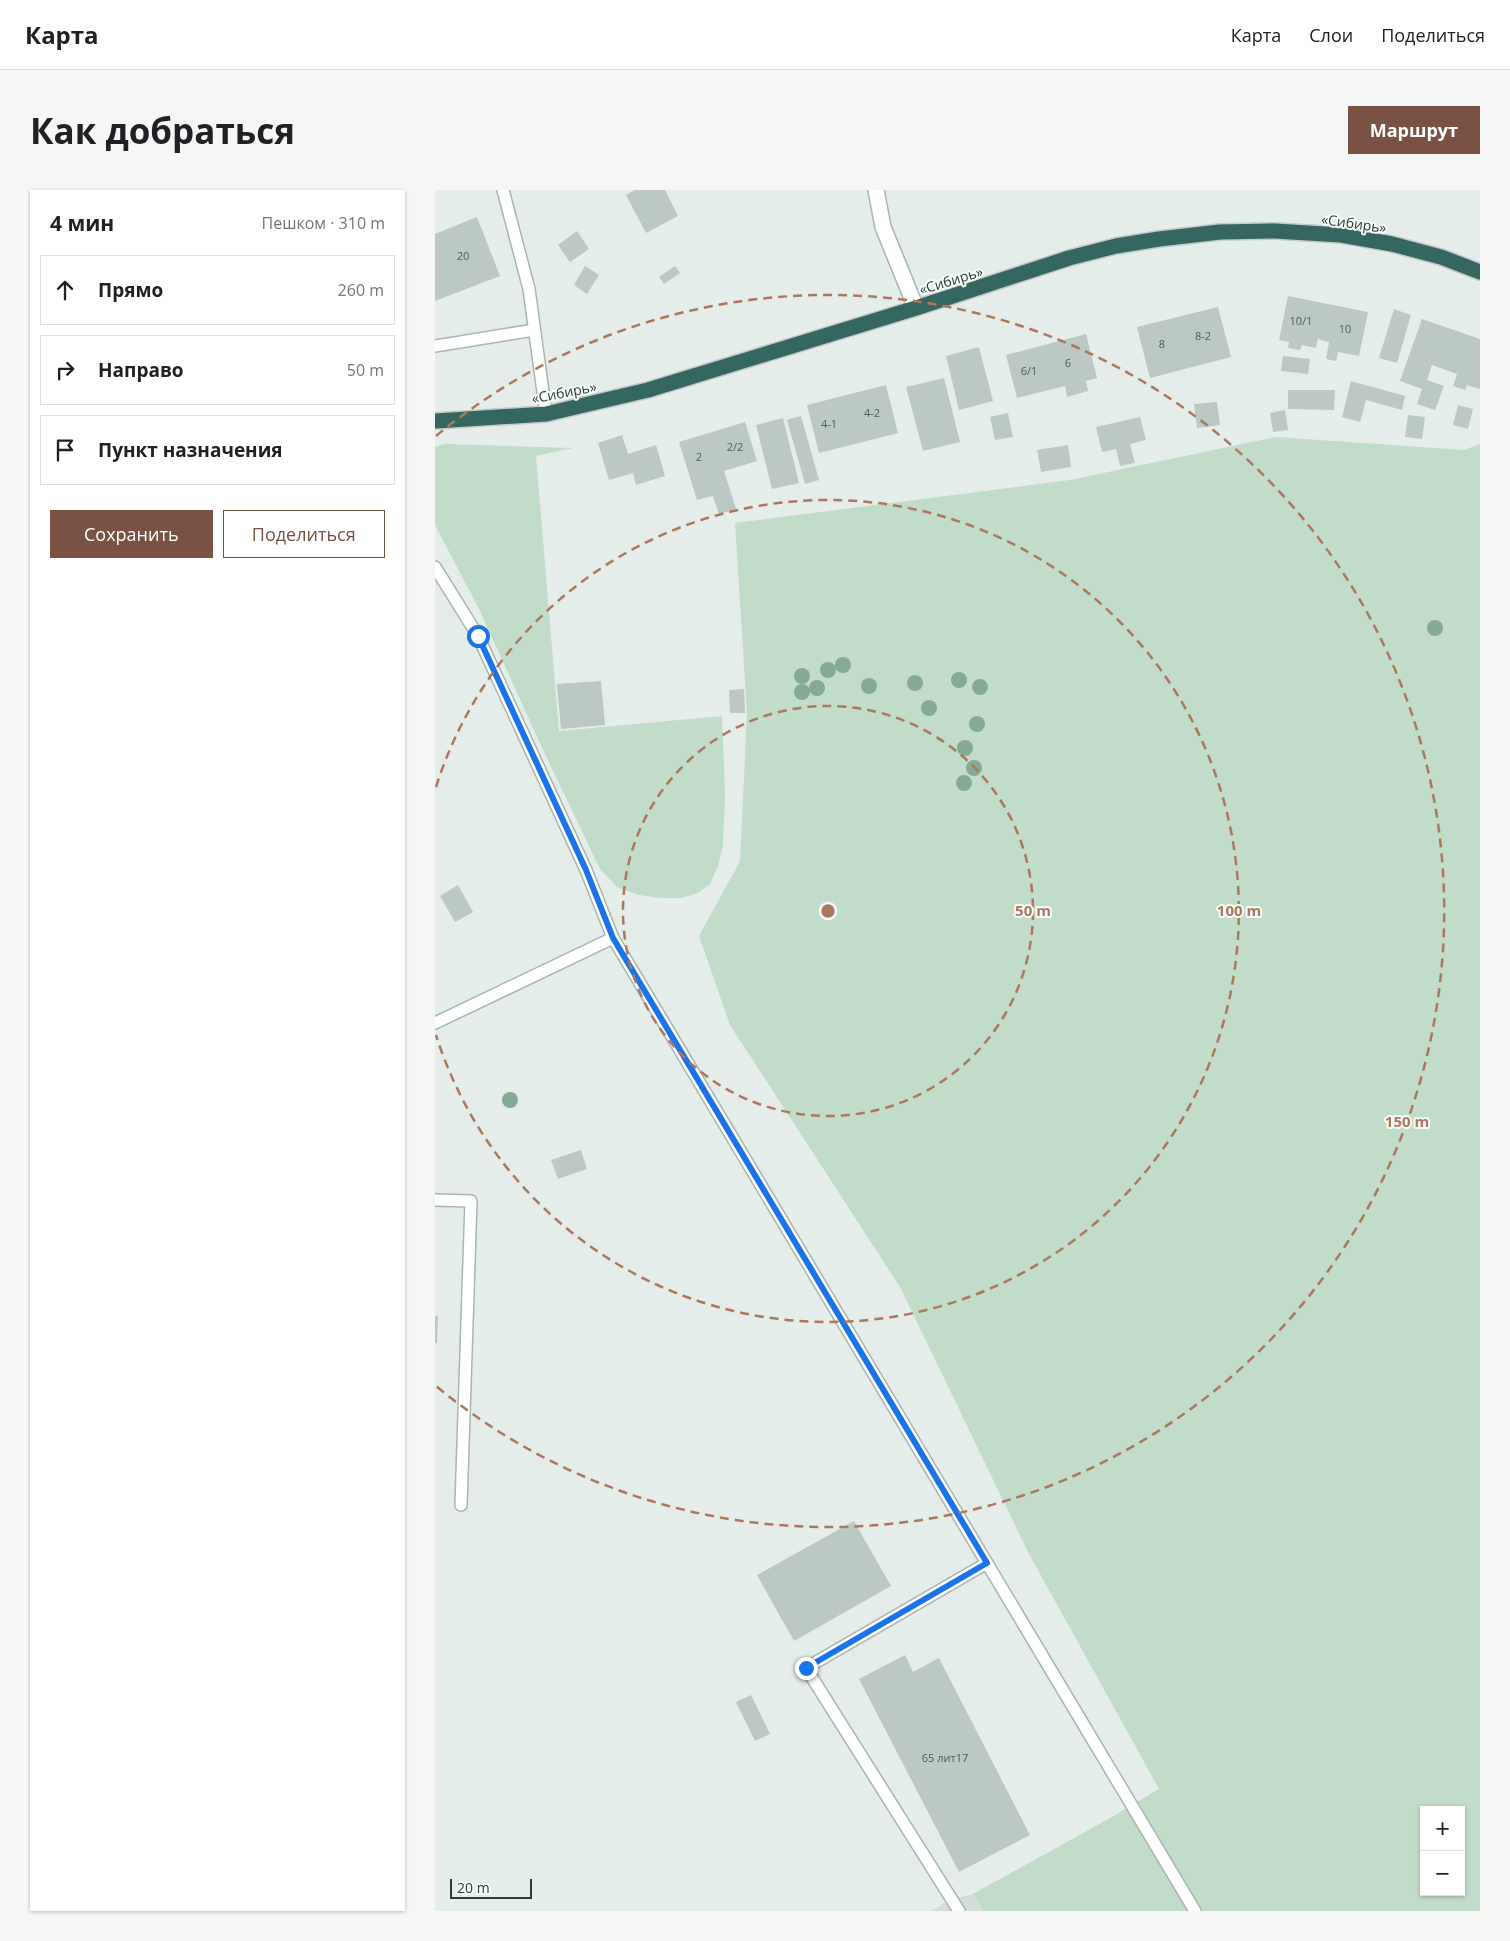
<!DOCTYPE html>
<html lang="ru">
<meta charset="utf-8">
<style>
body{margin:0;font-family:"Open Sans",sans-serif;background:#f6f6f6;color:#202124}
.controls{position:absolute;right:15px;bottom:15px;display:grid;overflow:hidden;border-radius:0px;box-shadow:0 1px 4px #0004}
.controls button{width:45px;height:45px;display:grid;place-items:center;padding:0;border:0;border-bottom:1px solid #e0e0e0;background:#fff;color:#202124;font:25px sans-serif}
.scale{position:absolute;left:15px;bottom:12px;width:82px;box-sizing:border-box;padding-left:5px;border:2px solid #263e38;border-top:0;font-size:14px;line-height:18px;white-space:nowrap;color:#263e38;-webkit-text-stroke:4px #f6faf8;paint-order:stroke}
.stop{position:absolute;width:15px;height:15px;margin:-11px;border:4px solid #1a73e8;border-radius:50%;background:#fff}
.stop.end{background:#1a73e8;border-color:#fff;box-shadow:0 1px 5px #0008}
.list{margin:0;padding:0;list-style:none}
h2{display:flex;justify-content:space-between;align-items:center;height:65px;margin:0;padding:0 20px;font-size:21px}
h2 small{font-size:16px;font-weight:400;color:#757577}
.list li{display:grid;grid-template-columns:32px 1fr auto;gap:15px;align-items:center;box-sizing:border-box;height:70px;margin:0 10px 10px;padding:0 10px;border:1px solid #e0e0e0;border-radius:0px}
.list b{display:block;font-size:19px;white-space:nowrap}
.list em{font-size:16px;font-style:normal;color:#757577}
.actions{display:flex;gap:10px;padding:15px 20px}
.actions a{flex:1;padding:11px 0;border:1px solid #795244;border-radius:0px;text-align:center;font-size:18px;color:#795244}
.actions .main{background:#795244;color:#fff}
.icon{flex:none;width:28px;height:28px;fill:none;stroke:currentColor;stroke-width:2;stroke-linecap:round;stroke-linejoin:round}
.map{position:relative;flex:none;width:1045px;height:1721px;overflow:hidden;border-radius:0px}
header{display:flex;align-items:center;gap:30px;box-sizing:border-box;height:70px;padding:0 25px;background:#fff;border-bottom:1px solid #e0e0e0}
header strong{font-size:24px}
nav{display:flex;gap:28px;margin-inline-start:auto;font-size:18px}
.intro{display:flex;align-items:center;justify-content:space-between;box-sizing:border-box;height:120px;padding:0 30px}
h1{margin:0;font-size:35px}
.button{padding:12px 22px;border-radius:0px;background:#795244;color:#fff;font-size:18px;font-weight:700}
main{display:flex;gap:30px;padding:0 30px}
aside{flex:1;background:#fff;border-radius:0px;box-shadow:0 1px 4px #0004}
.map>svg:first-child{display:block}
</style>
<header>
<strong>Карта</strong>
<nav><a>Карта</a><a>Слои</a><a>Поделиться</a></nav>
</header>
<div class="intro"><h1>Как добраться</h1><a class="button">Маршрут</a></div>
<main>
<aside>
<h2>4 мин<small>Пешком · 310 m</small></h2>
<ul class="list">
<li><svg class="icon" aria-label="ahead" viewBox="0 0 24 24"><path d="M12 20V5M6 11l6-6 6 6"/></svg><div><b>Прямо</b></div><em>260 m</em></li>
<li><svg class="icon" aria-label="right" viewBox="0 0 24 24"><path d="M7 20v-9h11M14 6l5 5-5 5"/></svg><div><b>Направо</b></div><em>50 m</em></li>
<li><svg class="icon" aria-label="arrive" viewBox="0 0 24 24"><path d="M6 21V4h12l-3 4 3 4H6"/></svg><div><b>Пункт назначения</b></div></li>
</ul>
<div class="actions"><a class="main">Сохранить</a><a>Поделиться</a></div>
</aside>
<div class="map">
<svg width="1045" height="1721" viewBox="0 0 1045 1721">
<rect width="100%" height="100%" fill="#e5edea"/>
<polygon fill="#d4ddd9" points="538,1704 548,1721 496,1721 517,1709"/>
<g fill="#c1dcc9" fill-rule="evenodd">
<path d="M841,247L1029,260L1045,254V1721H548L538,1704L677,1627L724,1599L593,1362L465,1097L295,835L264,746L305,671L312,523L300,333L635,290ZM989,1620H1026V1702H989Z"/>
<polygon points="9,254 138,258 101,266 124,541 287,526 290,603 288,655 283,676 275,694 263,703 246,708 225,708 204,705 182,697 165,679 108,560 44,419 0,335 0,257"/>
</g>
<g fill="#bbc8c3">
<polygon points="200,0 230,0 243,26 211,43 191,5"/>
<polygon points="42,27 65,86 0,111 0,44"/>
<polygon points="142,41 154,59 135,72 123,55"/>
<polygon points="150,76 164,85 152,104 139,95"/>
<polygon points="240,76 245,83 229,94 224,87"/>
<polygon points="853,106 933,122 924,166 903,162 901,171 891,169 894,152 883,149 881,158 867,155 865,160 853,158 854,152 844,150"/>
<polygon points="783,117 796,167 715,188 702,137"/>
<polygon points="959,119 976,125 962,173 944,168"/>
<polygon points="987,129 1045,149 1045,199 1032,195 1030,200 1018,196 1022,184 997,175 992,190 1009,196 1000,220 982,214 987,199 965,191"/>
<polygon points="651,144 662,188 651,191 653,201 632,207 630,196 582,208 571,165"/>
<polygon points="544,157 558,211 524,220 511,166"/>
<polygon points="848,166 875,169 873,184 846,181"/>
<polygon points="509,188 525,252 488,261 471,197"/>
<polygon points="916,191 970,206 967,220 931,210 925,232 907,227"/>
<polygon points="451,195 463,243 384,263 372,215"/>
<polygon points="853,200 900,200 899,220 853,219"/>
<polygon points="782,212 785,235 762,238 759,214"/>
<polygon points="1023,215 1038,219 1033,239 1018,235"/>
<polygon points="850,220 853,240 838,242 835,223"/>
<polygon points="573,223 578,247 560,250 555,227"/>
<polygon points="973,225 990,227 987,249 970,247"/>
<polygon points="366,226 384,290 370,294 352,230"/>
<polygon points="705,227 711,250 695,254 700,273 685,276 681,259 667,262 661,237"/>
<polygon points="348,228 364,293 337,299 321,235"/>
<polygon points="310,232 322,271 289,281 301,319 284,324 278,306 262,310 244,252"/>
<polygon points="187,245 193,264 221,255 230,286 201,295 198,283 174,290 163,253"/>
<polygon points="633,255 636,277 606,282 602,260"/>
<polygon points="166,491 170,535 126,539 122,494"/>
<polygon points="309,499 310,523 295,523 294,500"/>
<polygon points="23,695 38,722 20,732 5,706"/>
<polygon points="146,960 152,979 123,989 116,970"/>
<polygon points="0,1126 3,1126 2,1153 0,1153"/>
<polygon points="419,1331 456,1396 359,1451 322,1385"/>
<polygon points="470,1465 478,1482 504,1468 595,1645 524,1682 424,1489"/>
<polygon points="316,1505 335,1544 320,1551 301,1512"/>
</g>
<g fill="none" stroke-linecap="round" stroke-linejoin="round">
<defs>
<g id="lane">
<polyline points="68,0 94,99 111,224"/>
<polyline points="0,156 99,140"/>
<polyline points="0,377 43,446 151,680 178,748 0,833"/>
<polyline points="178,748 760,1721"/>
<polyline points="0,1010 36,1011 26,1315"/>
<polyline points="524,1721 371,1478 552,1373"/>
</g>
<polyline id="street" points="441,0 448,37 481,118"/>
<polyline id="highway" points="0,231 111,224 213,200 481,118 634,68 681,56 724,49 785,42 840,41 906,45 957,54 1006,67 1045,82"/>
</defs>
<use href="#lane" stroke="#a8b5b1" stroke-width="14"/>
<use href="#street" stroke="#a8b5b1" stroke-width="18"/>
<use href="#highway" stroke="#c2c9c7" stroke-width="18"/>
<use href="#lane" stroke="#fff" stroke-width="11"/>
<use href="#street" stroke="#fff" stroke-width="15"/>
<use href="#highway" stroke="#34675f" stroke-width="15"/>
</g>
<g fill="#84a994">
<circle cx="1000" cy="438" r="8"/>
<circle cx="408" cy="475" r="8"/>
<circle cx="393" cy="480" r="8"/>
<circle cx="367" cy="486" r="8"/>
<circle cx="524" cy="490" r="8"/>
<circle cx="480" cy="493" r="8"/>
<circle cx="434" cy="496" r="8"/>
<circle cx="545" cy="497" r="8"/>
<circle cx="382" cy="498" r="8"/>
<circle cx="367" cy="502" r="8"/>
<circle cx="494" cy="518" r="8"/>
<circle cx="542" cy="534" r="8"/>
<circle cx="530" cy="558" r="8"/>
<circle cx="539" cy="578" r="8"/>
<circle cx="529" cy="593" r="8"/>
<circle cx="75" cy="910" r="8"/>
</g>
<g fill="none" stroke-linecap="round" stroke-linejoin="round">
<polyline stroke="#1a73e8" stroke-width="6" points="43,446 151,680 178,748 552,1373 371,1478"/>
</g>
<g fill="none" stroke="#ac775c" stroke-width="2.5" stroke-dasharray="9 6">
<circle cx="393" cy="721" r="205"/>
<path d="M1 597A411 411 0 1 1 1 845"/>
<path d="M1 246A616 616 0 1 1 1 1196"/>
</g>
<g text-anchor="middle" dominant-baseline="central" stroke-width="4" stroke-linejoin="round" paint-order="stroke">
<g font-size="11" fill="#4b605b">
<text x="28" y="65">20</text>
<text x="866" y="130">10/1</text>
<text x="910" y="138">10</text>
<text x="768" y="145">8-2</text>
<text x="727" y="153">8</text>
<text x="633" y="172">6</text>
<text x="594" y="180">6/1</text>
<text x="437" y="222">4-2</text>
<text x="394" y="233">4-1</text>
<text x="300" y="256">2/2</text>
<text x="264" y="266">2</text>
<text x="510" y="1567">65 лит17</text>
</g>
<g font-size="14" fill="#263e38" stroke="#f6faf8">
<text transform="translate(919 33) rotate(8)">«Сибирь»</text>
<text transform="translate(516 90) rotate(-17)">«Сибирь»</text>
<text transform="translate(129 202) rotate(-11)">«Сибирь»</text>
</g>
</g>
<circle cx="393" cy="721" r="8" fill="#ac775c" stroke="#f6faf8" stroke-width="2.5"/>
<g font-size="15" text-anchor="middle" font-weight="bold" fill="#ac775c" stroke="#f6faf8" stroke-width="4" stroke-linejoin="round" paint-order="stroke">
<text x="598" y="726">50 m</text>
<text x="804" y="726">100 m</text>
<text x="972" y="937">150 m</text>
</g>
</svg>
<div class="controls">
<button>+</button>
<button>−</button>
</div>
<div class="scale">20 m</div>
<div class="stop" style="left:43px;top:446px"></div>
<div class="stop end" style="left:371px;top:1478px"></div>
</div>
</main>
